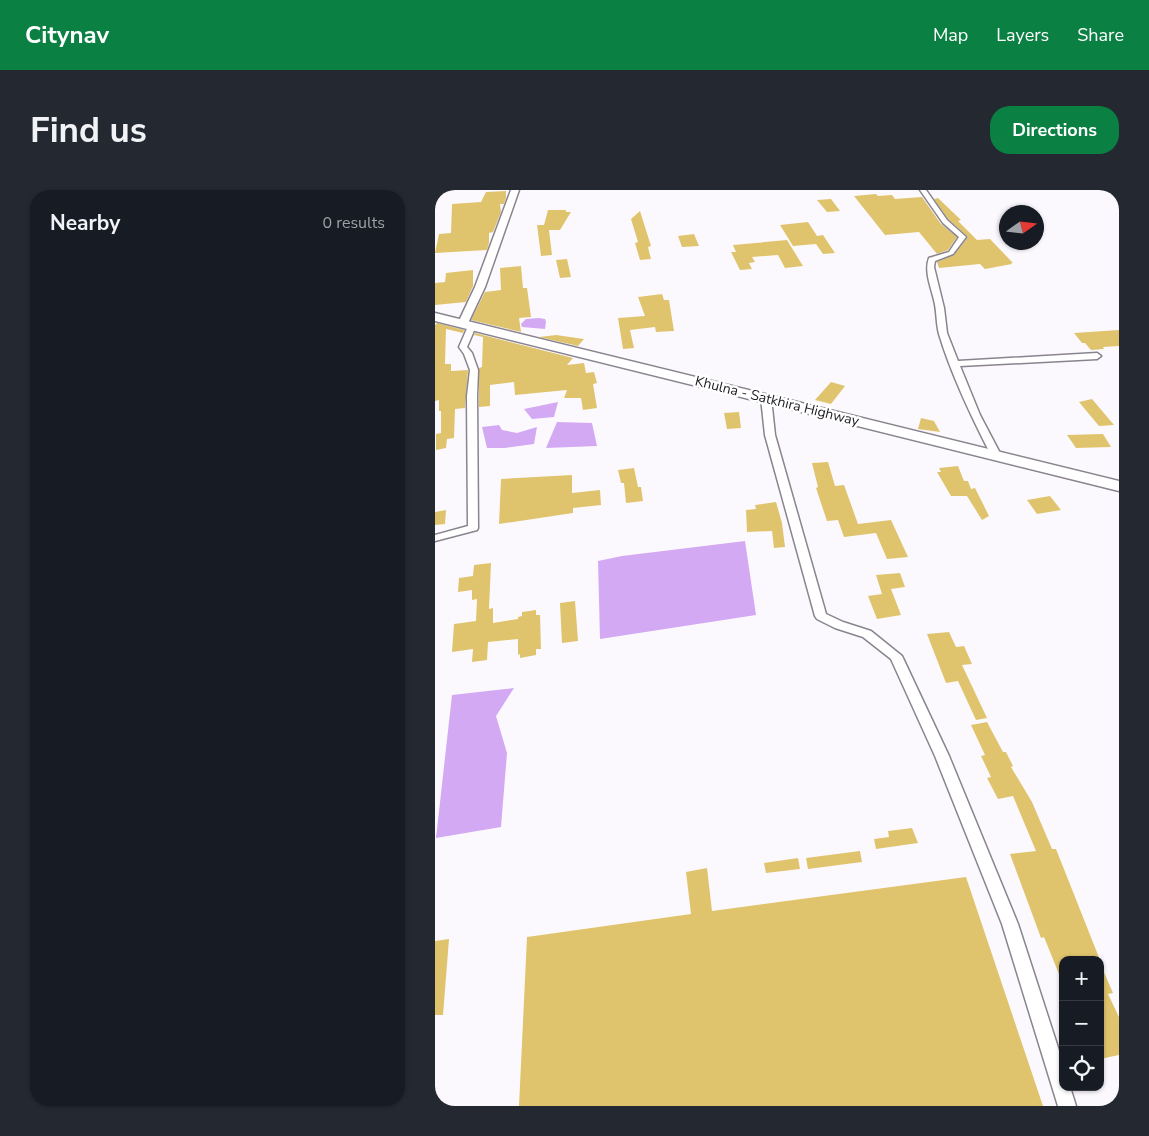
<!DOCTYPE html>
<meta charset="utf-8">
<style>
body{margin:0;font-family:"Nunito Sans",sans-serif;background:#242831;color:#f1f3f6}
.controls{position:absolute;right:15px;bottom:15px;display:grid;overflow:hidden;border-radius:10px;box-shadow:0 1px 4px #0004}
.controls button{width:45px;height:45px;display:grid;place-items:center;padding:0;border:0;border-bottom:1px solid #363941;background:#171b24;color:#f1f3f6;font:25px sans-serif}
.compass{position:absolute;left:564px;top:15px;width:45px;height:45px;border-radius:50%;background:#171b24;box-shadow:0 1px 4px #0004;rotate:76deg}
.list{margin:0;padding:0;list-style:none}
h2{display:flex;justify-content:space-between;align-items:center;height:65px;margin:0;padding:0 20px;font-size:21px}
h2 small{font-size:16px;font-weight:400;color:#9ea1a6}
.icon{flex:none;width:28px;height:28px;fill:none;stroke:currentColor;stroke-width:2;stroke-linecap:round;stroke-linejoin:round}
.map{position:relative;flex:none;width:684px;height:916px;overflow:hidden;border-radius:20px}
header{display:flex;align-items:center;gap:30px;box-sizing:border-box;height:70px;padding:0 25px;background:#0b8043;color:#fff}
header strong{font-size:24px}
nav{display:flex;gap:28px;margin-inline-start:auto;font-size:18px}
.intro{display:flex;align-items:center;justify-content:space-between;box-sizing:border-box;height:120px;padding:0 30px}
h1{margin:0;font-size:35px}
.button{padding:12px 22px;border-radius:20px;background:#0b8043;color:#fff;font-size:18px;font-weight:700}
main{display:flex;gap:30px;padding:0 30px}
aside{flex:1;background:#171b24;border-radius:20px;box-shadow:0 1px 4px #0004}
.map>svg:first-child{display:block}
</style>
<header>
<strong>Citynav</strong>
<nav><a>Map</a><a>Layers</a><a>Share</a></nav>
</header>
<div class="intro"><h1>Find us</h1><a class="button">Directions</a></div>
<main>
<aside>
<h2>Nearby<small>0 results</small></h2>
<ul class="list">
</ul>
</aside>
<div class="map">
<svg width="684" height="916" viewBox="0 0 684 916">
<rect width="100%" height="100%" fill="#fcf9fe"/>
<g fill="#d3a9f4">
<polygon points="104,128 110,129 111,132 110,139 87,137 86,134 91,129"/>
<polygon points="123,212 119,227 97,229 89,219"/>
<polygon points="122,232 157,233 162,256 111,258"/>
<polygon points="64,235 67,240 82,243 102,237 99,254 70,258 52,258 47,237"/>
<polygon points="310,351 321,425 165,449 163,371 187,366"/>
<polygon points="79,498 61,526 72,563 66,637 1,648 17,505"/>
</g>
<g fill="#e0c46d">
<polygon points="71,1 71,8 69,14 65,14 66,22 58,42 54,43 54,53 52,60 0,63 4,44 16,43 17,14 46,12 51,2"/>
<polygon points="441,4 443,6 457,5 460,9 487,7 506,34 522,47 513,60 502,64 484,42 450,45 419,6"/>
<polygon points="503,8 526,30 523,31 542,50 555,49 578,73 576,73 577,74 550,79 545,74 504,78 502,72 519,65 533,47 513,29 499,9"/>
<polygon points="396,9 405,21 392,22 382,10"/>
<polygon points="113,20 131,20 131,22 136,22 125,40 114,40 117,65 106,66 102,35 109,35"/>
<polygon points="205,21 216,56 213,57 216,69 205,70 200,53 203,52 196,29"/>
<polygon points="373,32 382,46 388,45 400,63 388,64 381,54 358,56 345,35"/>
<polygon points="259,44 264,56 247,57 243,46"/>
<polygon points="352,50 368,76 350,78 343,65 317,67 320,72 314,73 317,79 305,80 296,62 301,62 298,55"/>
<polygon points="132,69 136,87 125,88 121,70"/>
<polygon points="86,76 88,98 92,98 96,127 84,128 86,142 36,130 50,102 66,100 65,78"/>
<polygon points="38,80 38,96 31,112 0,115 0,93 10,92 11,83"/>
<polygon points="227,104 229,110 234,110 239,141 221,142 220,137 195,140 199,158 188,159 183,128 210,126 203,107"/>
<polygon points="2,133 29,140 28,143 11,139 10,174 16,174 16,181 33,180 30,218 20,219 19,248 12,249 11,258 1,260 1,244 6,243 6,221 4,221 4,210 0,211 0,135"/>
<polygon points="684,140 684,156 668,157 669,159 656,160 650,153 647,153 639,143"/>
<polygon points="40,143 138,168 132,175 149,173 151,183 159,182 162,193 158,194 162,218 148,220 146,208 129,208 132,200 80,205 79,192 55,195 55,216 44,217 44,178 47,177 48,147 39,145"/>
<polygon points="121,145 149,149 143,156 104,147"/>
<polygon points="396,192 410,196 396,214 380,210"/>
<polygon points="657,209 679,235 664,236 644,212"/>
<polygon points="304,222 306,238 292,239 289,223"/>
<polygon points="486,228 499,231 505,242 483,239"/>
<polygon points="668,244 676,257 641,258 632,245"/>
<polygon points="393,272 400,296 409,295 423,334 456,330 473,367 452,369 441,343 409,347 403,330 392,331 381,298 383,297 377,273"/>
<polygon points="523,276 529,291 533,291 536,299 540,298 554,326 547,330 532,306 516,306 502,282 506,282 504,278"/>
<polygon points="199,278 203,297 206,297 208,311 191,313 189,293 186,293 183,280"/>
<polygon points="137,285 137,303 165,300 166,315 138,318 138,323 64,334 66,289"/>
<polygon points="615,306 626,320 602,324 592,310"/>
<polygon points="341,312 347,333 350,357 339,358 337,341 312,342 311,320 321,319 320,315"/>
<polygon points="11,320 10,334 0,335 0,322"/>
<polygon points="56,373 54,419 58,418 58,433 83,429 83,427 87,426 87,422 101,420 101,425 105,425 106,459 101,459 101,465 85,468 85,464 83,465 83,449 53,452 52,470 37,472 38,459 17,462 19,434 41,431 42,409 37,410 37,400 23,402 24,388 38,386 39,375"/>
<polygon points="465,383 470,397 456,399 466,425 442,429 433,406 447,404 441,385"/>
<polygon points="140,411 143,451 127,453 125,413"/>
<polygon points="514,442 521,457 529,456 537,474 527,475 552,528 541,530 523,491 511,493 492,444"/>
<polygon points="552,532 568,562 571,562 578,576 576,577 597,612 617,659 621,659 665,770 628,770 628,794 609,747 606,748 575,664 601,661 578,606 563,609 552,588 556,587 546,566 550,565 536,535"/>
<polygon points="477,638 483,653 441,659 439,649 454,647 453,641"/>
<polygon points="425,661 427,672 373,679 371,668"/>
<polygon points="363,668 365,679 331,683 329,673"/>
<polygon points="272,678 277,721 531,687 608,916 84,916 92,747 256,724 251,682"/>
<polygon points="14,749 8,825 0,825 0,751"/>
<polygon points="665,773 678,803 673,804 684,827 684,865 665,869"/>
</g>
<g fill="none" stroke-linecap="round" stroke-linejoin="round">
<defs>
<g id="minor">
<path d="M485,0H491L512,30L531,47L518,64L500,71L499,77L509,118L512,143L523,171L662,163L666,166L662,169L525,176L545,225L566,265L564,267L561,268L556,265C537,228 516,184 504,144C501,133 502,121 499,110C496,97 489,81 494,68L514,62L524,47L508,33Z"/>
<polygon points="34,134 41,136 32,157 37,163 43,180 42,206 43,338 42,340 0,351 0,345 33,336 32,206 35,180 29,164 24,157"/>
<polygon points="331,205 336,208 340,245 391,424 408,432 436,441 467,466 514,566 583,734 628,873 628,897 635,897 641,916 623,916 567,734 500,566 456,469 428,447 400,438 382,429 380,426 330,245 326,208"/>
</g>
<polygon id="tertiary" points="76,0 84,0 50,97 33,133 32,135 24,135 23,133 40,97"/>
<polygon id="trunk" points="0,123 684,291 684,301 0,131"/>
</defs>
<use href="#minor" stroke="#89848e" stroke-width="3"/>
<use href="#tertiary" stroke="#89848e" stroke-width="3"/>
<use href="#trunk" stroke="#89848e" stroke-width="3"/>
<use href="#minor" fill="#fff" fill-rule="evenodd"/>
<use href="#tertiary" fill="#fff" fill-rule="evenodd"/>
<use href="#trunk" fill="#fff" fill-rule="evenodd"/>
</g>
<g text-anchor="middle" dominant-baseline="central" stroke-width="5" stroke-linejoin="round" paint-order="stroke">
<g font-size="14" fill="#1e1c20" stroke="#fff">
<text transform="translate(342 211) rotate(14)">Khulna - Satkhira Highway</text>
</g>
</g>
</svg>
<div class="controls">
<button>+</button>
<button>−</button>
<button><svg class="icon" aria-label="locate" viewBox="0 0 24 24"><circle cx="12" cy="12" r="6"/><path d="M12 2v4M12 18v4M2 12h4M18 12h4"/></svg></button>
</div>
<svg class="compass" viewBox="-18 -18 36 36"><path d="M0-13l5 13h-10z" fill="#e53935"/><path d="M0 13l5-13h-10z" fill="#9ea1a6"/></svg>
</div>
</main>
